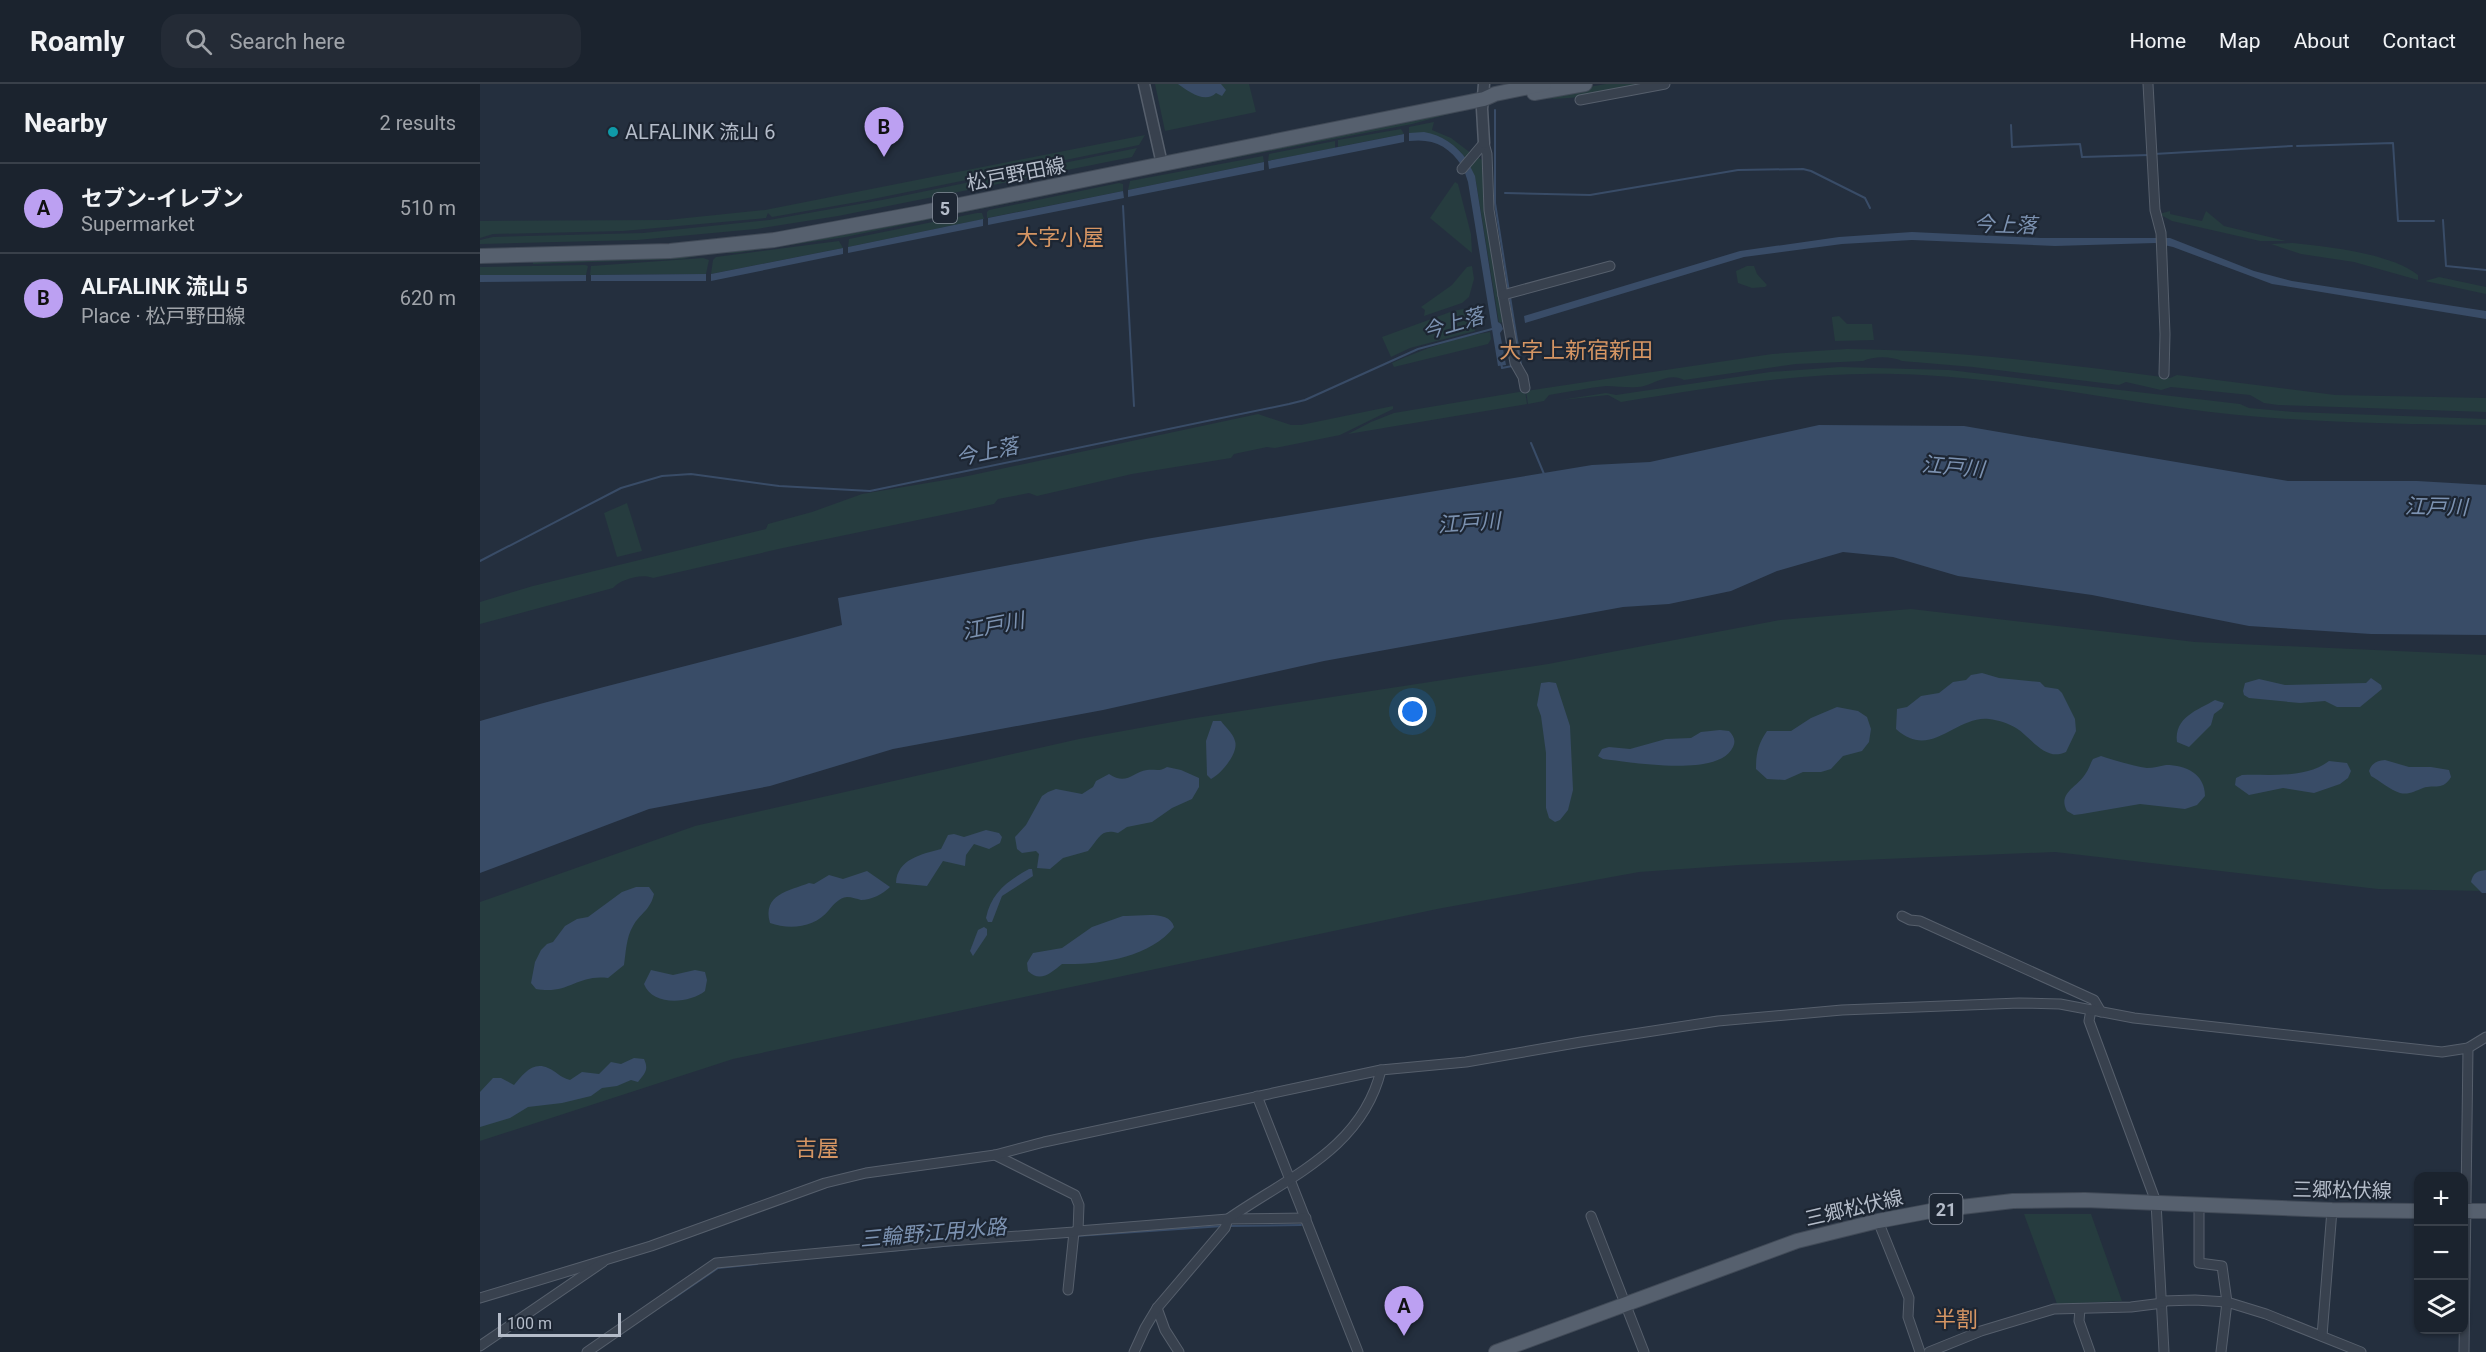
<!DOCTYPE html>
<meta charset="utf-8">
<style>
body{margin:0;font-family:Roboto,"Noto Sans JP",sans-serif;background:#242b36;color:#f1f3f6}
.controls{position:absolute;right:18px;bottom:18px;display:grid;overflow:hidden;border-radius:12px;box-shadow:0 2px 4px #0004}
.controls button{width:54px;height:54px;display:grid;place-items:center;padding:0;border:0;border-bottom:2px solid #39404a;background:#1b232e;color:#f1f3f6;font:30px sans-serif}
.scale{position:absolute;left:18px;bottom:15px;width:123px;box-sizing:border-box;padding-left:6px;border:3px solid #b4bcc9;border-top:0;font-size:16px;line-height:21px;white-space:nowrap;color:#b4bcc9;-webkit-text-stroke:4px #1d2633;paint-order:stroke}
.you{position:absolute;left:933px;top:628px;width:21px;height:21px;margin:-15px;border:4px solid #fff;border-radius:50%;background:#1a73e8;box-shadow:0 0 0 9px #1a73e833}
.badge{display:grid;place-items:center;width:39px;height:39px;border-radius:50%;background:#bca0f2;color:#111;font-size:20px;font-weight:700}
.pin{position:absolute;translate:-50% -50px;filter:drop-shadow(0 2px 3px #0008)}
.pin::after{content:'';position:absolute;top:32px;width:21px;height:18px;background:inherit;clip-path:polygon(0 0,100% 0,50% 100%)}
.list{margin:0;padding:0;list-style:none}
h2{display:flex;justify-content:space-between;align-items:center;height:78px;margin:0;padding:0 24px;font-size:26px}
h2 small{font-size:20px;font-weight:400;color:#a0a4aa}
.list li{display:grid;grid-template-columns:39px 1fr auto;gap:18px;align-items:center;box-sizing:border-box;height:90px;padding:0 24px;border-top:2px solid #39404a}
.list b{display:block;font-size:22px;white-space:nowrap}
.list p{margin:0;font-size:20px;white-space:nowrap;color:#a0a4aa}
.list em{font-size:20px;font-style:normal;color:#a0a4aa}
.icon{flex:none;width:33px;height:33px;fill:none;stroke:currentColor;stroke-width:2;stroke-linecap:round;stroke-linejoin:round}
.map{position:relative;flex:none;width:2006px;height:1268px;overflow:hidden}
header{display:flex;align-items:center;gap:36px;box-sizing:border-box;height:84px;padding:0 30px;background:#1b232e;border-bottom:2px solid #39404a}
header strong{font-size:28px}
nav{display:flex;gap:33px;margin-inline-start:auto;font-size:21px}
.search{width:420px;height:54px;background:#242b36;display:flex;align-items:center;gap:15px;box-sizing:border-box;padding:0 21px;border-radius:18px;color:#a0a4aa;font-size:22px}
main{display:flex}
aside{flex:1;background:#1b232e}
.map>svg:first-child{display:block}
</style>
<header>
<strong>Roamly</strong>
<div class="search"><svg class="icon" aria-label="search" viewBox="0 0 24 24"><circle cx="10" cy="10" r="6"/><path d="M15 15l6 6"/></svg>Search here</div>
<nav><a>Home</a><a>Map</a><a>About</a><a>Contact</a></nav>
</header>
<main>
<aside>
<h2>Nearby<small>2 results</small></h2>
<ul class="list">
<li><span class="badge">A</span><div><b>セブン-イレブン</b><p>Supermarket</p></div><em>510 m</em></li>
<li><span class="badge">B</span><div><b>ALFALINK 流山 5</b><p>Place · 松戸野田線</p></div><em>620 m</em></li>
</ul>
</aside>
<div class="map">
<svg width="2006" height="1268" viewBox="0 0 2006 1268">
<rect width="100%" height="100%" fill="#242f3e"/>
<g fill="#263c3f">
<polygon points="675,0 769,0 776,28 685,47"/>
<path d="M1126,0H1168C1143,5 1076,21 1056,12Z"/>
<polygon points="984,26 932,40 650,94 650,92"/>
<path d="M954,38L952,46L971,54L992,70L987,76C972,55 954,48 929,49V43Z"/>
<polygon points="921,45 924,50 858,63 858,56"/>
<polygon points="665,51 659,61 383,117 292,133 288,129 286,134 143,147 13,150 0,154 0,137 187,136 285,126"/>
<polygon points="855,57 855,64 788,77 789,70"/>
<polygon points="657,64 652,73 358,132 276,145 157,156 0,160 0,156 13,153 163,149 289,136 402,116"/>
<polygon points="783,72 784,78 648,106 650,97"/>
<polygon points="997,72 1005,79 1024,241 1023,238 1019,239 996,98 989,80"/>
<polygon points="640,95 622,100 365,153 257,169 237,169"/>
<polygon points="975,98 978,100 991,150 992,169 950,134"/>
<polygon points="639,99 643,100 643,107 507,134 507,128 509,126"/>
<polygon points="1690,127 1690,130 1722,137 1726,127 1744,142 1806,157 1780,157 1692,137 1679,130"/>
<polygon points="497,129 502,129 504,135 368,163 369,155"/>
<polygon points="359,157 363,164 231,190 233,176 236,173"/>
<path d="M1813,159C1849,163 1910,169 1938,191V196L1874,178L1821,170L1791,160Z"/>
<polygon points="227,170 202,175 53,180 53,177"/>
<polygon points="223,174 229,176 226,190 110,191 111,182"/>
<polygon points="105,181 108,182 106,191 0,191 0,183"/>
<polygon points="992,182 994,195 989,213 982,219 944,232 945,226 941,223 972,201 987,183"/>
<polygon points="1267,182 1274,182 1277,190 1287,201 1285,203 1272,204 1258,199 1256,187"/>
<polygon points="1959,193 2006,203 2006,210 1945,197"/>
<polygon points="989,224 992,229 995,247 930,264 911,273 902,253 973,227"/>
<polygon points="1359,232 1367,240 1392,240 1394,256 1355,257 1352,235 1352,233"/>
<path d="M1010,248L1011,255L1008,260L914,283L912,279C944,265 976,253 1010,248Z"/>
<path d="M1367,265C1476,266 1582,280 1690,294L1697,291L1855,311L2006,314V328L1798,321L1784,319L1770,311L1691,303L1681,306L1646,298L1639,301L1493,283L1422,277C1411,272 1394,272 1383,277L1316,280L1204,296C1191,288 1175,299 1164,302C1150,305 1139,302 1126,302C1107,304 1088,308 1069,311L1064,317L1048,320L1046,307L1292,270Z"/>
<path d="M1360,283L1469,286L1760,320L1769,324L1814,328L2006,335V341C1903,340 1800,338 1699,324C1605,311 1511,292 1416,290C1324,287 1231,304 1141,318L1128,311L1081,316L1126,309L1136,311L1290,288Z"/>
<polygon points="1045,307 1047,320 868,350 891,338 914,329"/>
<path d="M913,322V325L860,351L795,364L787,363L754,370L751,374L652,390L557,412L549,409L518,415L514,420L486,426L303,464L173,494C162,489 141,495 133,504L0,540V518L53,502L286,445L288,440L332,428L382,410L483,393L778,330L811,341H821Z"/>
<polygon points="147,419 162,467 137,473 124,429"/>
<polygon points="1431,525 1715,558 2006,571 2006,807 1898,805 1575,768 1259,781 1159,788 957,825 253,975 0,1057 0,818 215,742 599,655 709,635 1068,580 1300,536"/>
<polygon points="1544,1130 1611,1130 1642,1217 1577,1220"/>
</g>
<g fill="#394c67">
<path d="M698,0H741L746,6L742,12L736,9C725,20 708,7 698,0Z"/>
<path d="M944,48C962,51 976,61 987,76L982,82C969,62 953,54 929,57V49Z"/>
<polygon points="924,50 924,58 789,85 788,77"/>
<polygon points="784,78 784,86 648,113 648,106"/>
<polygon points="989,80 995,92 1018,238 1021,240 1023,245 1020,249 1026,281 1018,282 988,98 984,86"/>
<polygon points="643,107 644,114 508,141 508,134"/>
<polygon points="503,135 503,142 368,169 368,163"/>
<polygon points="1432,148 1561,154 1690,154 1774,187 1812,197 2006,227 2006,235 1792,200 1693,163 1675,159 1575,162 1432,156 1362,160 1264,173 1045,239 1044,232 1260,167 1359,153"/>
<polygon points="363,164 363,170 231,197 231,190"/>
<polygon points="226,190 226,197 111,197 111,191"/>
<polygon points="0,191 106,191 106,197 0,198"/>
<path d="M1339,341L1484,342L1808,397H1937L2006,401V551L1891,550L1769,542L1612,511L1478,492L1413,473L1363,468L1297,487L1251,507L1189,520L1143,523L844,577L623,626L413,665L290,702L169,725L0,789V637C120,602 242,574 362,541L358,514L666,455L1112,381L1170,378Z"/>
<path d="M1502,589L1519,594L1560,598L1565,603L1578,605L1582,609L1595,635L1596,647L1586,668C1565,678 1551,653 1536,644C1528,639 1518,636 1509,635C1476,631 1451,677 1416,645L1417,625L1427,623L1441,612L1459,609L1473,598L1486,596L1491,591Z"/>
<polygon points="1891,594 1901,601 1902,605 1880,623 1857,623 1845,617 1820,619 1769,614 1764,611 1763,607 1765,599 1779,595 1805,601 1886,599"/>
<polygon points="1069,598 1076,599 1090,642 1093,706 1088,726 1080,736 1075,738 1069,734 1066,724 1066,669 1061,632 1057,621 1061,599"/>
<path d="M1735,616L1744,619L1742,624L1734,630L1731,641L1709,663L1697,658C1694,633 1718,626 1735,616Z"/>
<path d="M1357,623L1378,627L1387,633L1391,645L1389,658L1382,667L1363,672L1351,685L1341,688H1323L1305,696L1287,695L1276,685C1276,670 1278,660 1287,647H1311L1331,634Z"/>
<path d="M733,637H741C745,643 753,649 755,657C759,669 741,690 731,695L727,691L726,657Z"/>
<path d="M1240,646L1249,647C1254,652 1256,657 1253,663C1239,694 1151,678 1123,675L1118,672L1122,665L1129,663L1150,665L1186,655L1211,654L1221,648Z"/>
<path d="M1621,672C1634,676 1652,682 1667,684C1674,684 1679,682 1686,681C1706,681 1725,690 1725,712L1717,721L1705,725L1660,720L1602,730L1594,731L1587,727C1577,709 1598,703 1606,689C1609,685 1610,680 1613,675Z"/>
<path d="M1905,676L1929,683H1951L1969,686L1971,693C1963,707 1955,700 1943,704C1935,707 1929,711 1920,709C1910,706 1900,697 1891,692L1889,687C1892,679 1896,677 1905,676Z"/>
<path d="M1849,677L1867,679L1871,687L1868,694L1860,700L1834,709L1803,704L1769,711L1755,701L1756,694L1762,691C1791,690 1825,695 1849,677Z"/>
<path d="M687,683L701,686L719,694V703L712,715L692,724L672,738L647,743L638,749C620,744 619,755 608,767L583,774L570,785L557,784L559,770L556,767L542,769L537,765L535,753L546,741L562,712L568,708L576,705L602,710L613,703L616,697L629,690C647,702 652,688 667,686C676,685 679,688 687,683Z"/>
<path d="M506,746L519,749L522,753L520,759L509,765L494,760L486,771L485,782L463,777L447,802L416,799C417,775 442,770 461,765L468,751L474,750L484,753Z"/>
<path d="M549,785H552L553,792L522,812L512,838H508L506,834C511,809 527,797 549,785Z"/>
<path d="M2006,786V809H2002L1991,798C1993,789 1997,787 2006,786Z"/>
<path d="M387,787L410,803C403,810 391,816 381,816C377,815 372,813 367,813C359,814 354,820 349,826C335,844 309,846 290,839C282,810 309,807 329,799L334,800L349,791L363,795Z"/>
<path d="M156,803H169L174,810C170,827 160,829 153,842C146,854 146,868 144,881L128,894C97,890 89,911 56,905L51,899L55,878L61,866L67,860L73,858L85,842L97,835L108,833L142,808Z"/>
<path d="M643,832C659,833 689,825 694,843C670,874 618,881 582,880C571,889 560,899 548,887L547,879L553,869L582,864L612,843Z"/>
<polygon points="504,843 507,845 507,851 493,872 490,867 498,846"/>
<path d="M171,886L193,891L215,886L225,888L227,896L225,907C209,920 172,922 164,900Z"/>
<path d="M154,974L164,975C169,986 165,989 158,998L151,996L137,1002L122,1004L111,1012L82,1019L48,1023L30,1034L0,1043V1008L13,994H21L34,1001C43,991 52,977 68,984C76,987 79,993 90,996L102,988L119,990L131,978L141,980Z"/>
</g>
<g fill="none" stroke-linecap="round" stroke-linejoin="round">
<g stroke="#394c67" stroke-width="2">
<polyline points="1015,26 1015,119 1029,208"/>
<polyline points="1531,41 1532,63 1600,60 1602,73 1669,71"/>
<polyline points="1817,62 1913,59 1918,137 1954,137"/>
<polyline points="1674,70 1812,62"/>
<polyline points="1025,109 1110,111 1258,86 1323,85 1331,87 1385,114 1390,124"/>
<polyline points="643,122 654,322"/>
<polyline points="1963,136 1966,182 2006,186"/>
<polyline points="1030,213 1041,281"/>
<polyline points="1021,278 1022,284 1032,282"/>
<polyline points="1051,359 1064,390"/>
<polyline points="0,477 141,404 182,392 211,390 299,402 390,407 809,320 825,316 938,265 1012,245"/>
<polyline points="749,1142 821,1141"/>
<polyline points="596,1152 743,1142"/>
<polyline points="408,1167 486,1160"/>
<polyline points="191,1216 238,1184 277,1180"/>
</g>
<defs>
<g id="minor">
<polyline points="1668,0 1675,126 1681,149 1685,250 1684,290"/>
<polyline points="1100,16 1185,0"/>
<polyline points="1004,59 1007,70 1009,126 1023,211 1035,279 1043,293 1045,304"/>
<polyline points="982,85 1004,59"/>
<polyline points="1023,211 1130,182"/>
<polyline points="1422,832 1430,836 1440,837 1614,916 1621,928"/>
<polyline points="1611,926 1609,937 1676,1118 1684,1268"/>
<polyline points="777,1012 878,1268"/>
<polyline points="515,1071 595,1111 599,1121 598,1147 748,1135 826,1134"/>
<polyline points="1719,1120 1719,1179 1742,1182 1747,1218 1741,1268"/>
<polyline points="1111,1132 1164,1268"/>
<polyline points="1398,1137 1429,1214 1428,1233 1440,1268"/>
<polyline points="588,1206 594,1148"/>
<polyline points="0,1214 171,1162 345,1099 386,1089 515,1071 564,1058 901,986 986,978 1101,958 1238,937 1362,926 1539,919 1580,920 1654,934 1962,968 1988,964 2006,953"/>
<polyline points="1683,1217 1715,1216 1747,1218 1786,1230 1881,1268"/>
<polyline points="677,1224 685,1246 699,1268"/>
<polyline points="1600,1225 1599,1237 1610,1268"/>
<polyline points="1842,1252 1852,1126"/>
<polyline points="0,1262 123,1178"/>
<polyline points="107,1268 236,1179 468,1157 594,1148 598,1146"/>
<path d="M654,1268L665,1244L677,1224L745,1144L748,1135C808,1093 882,1065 901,986"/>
<polyline points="1449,1268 1501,1247 1574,1225 1651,1223 1683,1219"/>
<polyline points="1984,1268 1988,964"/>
</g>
<g id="tertiary">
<polyline points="664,0 682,80"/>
<polyline points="1004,59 1002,25 1004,0"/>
</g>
<g id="primary">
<polyline points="1054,9 1105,0"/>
<polyline points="0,172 190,167 294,156 440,129 1004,15 1015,10 1064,0"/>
<polyline points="1984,1127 2006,1127"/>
<polyline points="1016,1268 1317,1157 1398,1137 1456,1126 1533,1117 1605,1116 1852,1126 1938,1127"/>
</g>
</defs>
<use href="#minor" stroke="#565f6c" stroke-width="11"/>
<use href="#tertiary" stroke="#565f6c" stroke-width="13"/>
<use href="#primary" stroke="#414a57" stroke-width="16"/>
<use href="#minor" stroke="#38414e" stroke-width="9"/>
<use href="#tertiary" stroke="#38414e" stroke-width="10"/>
<use href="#primary" stroke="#56606e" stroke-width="14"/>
</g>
<circle fill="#0f9aa8" stroke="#1d2633" stroke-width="2" cx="133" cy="48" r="6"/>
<g text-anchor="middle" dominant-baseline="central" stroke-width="4.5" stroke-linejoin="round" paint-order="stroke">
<g fill="#1d2633" stroke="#878f9c" stroke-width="1.5">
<rect x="453" y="109" width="24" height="30" rx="4.5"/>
<rect x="1449.5" y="1110" width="33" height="30" rx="4.5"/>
</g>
<g font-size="18" font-weight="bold" fill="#b4bcc9">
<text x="465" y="124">5</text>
<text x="1466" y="1125">21</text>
</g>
<g font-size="20" fill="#b4bcc9" stroke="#1d2633" text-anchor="start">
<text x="145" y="48">ALFALINK 流山 6</text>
</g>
<g font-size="20" fill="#b4bcc9" stroke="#1d2633">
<text transform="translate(536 90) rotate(-11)">松戸野田線</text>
<text transform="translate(1862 1106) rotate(1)">三郷松伏線</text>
<text transform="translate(1374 1124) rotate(-13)">三郷松伏線</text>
</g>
<g font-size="21" font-style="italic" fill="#7c92b1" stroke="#1d2633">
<text transform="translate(1525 141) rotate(2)">今上落</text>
<text transform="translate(973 240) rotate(-16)">今上落</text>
<text transform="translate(507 368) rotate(-12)">今上落</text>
<text transform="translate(1473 383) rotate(5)">江戸川</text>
<text transform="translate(1956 423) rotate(1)">江戸川</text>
<text transform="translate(989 439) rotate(-4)">江戸川</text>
<text transform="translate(513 542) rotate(-11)">江戸川</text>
<text transform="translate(453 1149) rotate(-5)">三輪野江用水路</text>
</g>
<g font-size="22" fill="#d59563" stroke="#1d2633">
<text x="580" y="153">大字小屋</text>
<text x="1096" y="266">大字上新宿新田</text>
<text x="337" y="1064">吉屋</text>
<text x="1476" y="1235">半割</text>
</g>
</g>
</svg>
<div class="controls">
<button>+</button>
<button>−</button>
<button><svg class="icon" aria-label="layers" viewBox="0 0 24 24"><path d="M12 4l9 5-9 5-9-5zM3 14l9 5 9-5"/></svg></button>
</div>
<div class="scale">100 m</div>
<div class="you"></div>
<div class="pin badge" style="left:924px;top:1252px">A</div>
<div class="pin badge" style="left:404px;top:73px">B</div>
</div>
</main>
